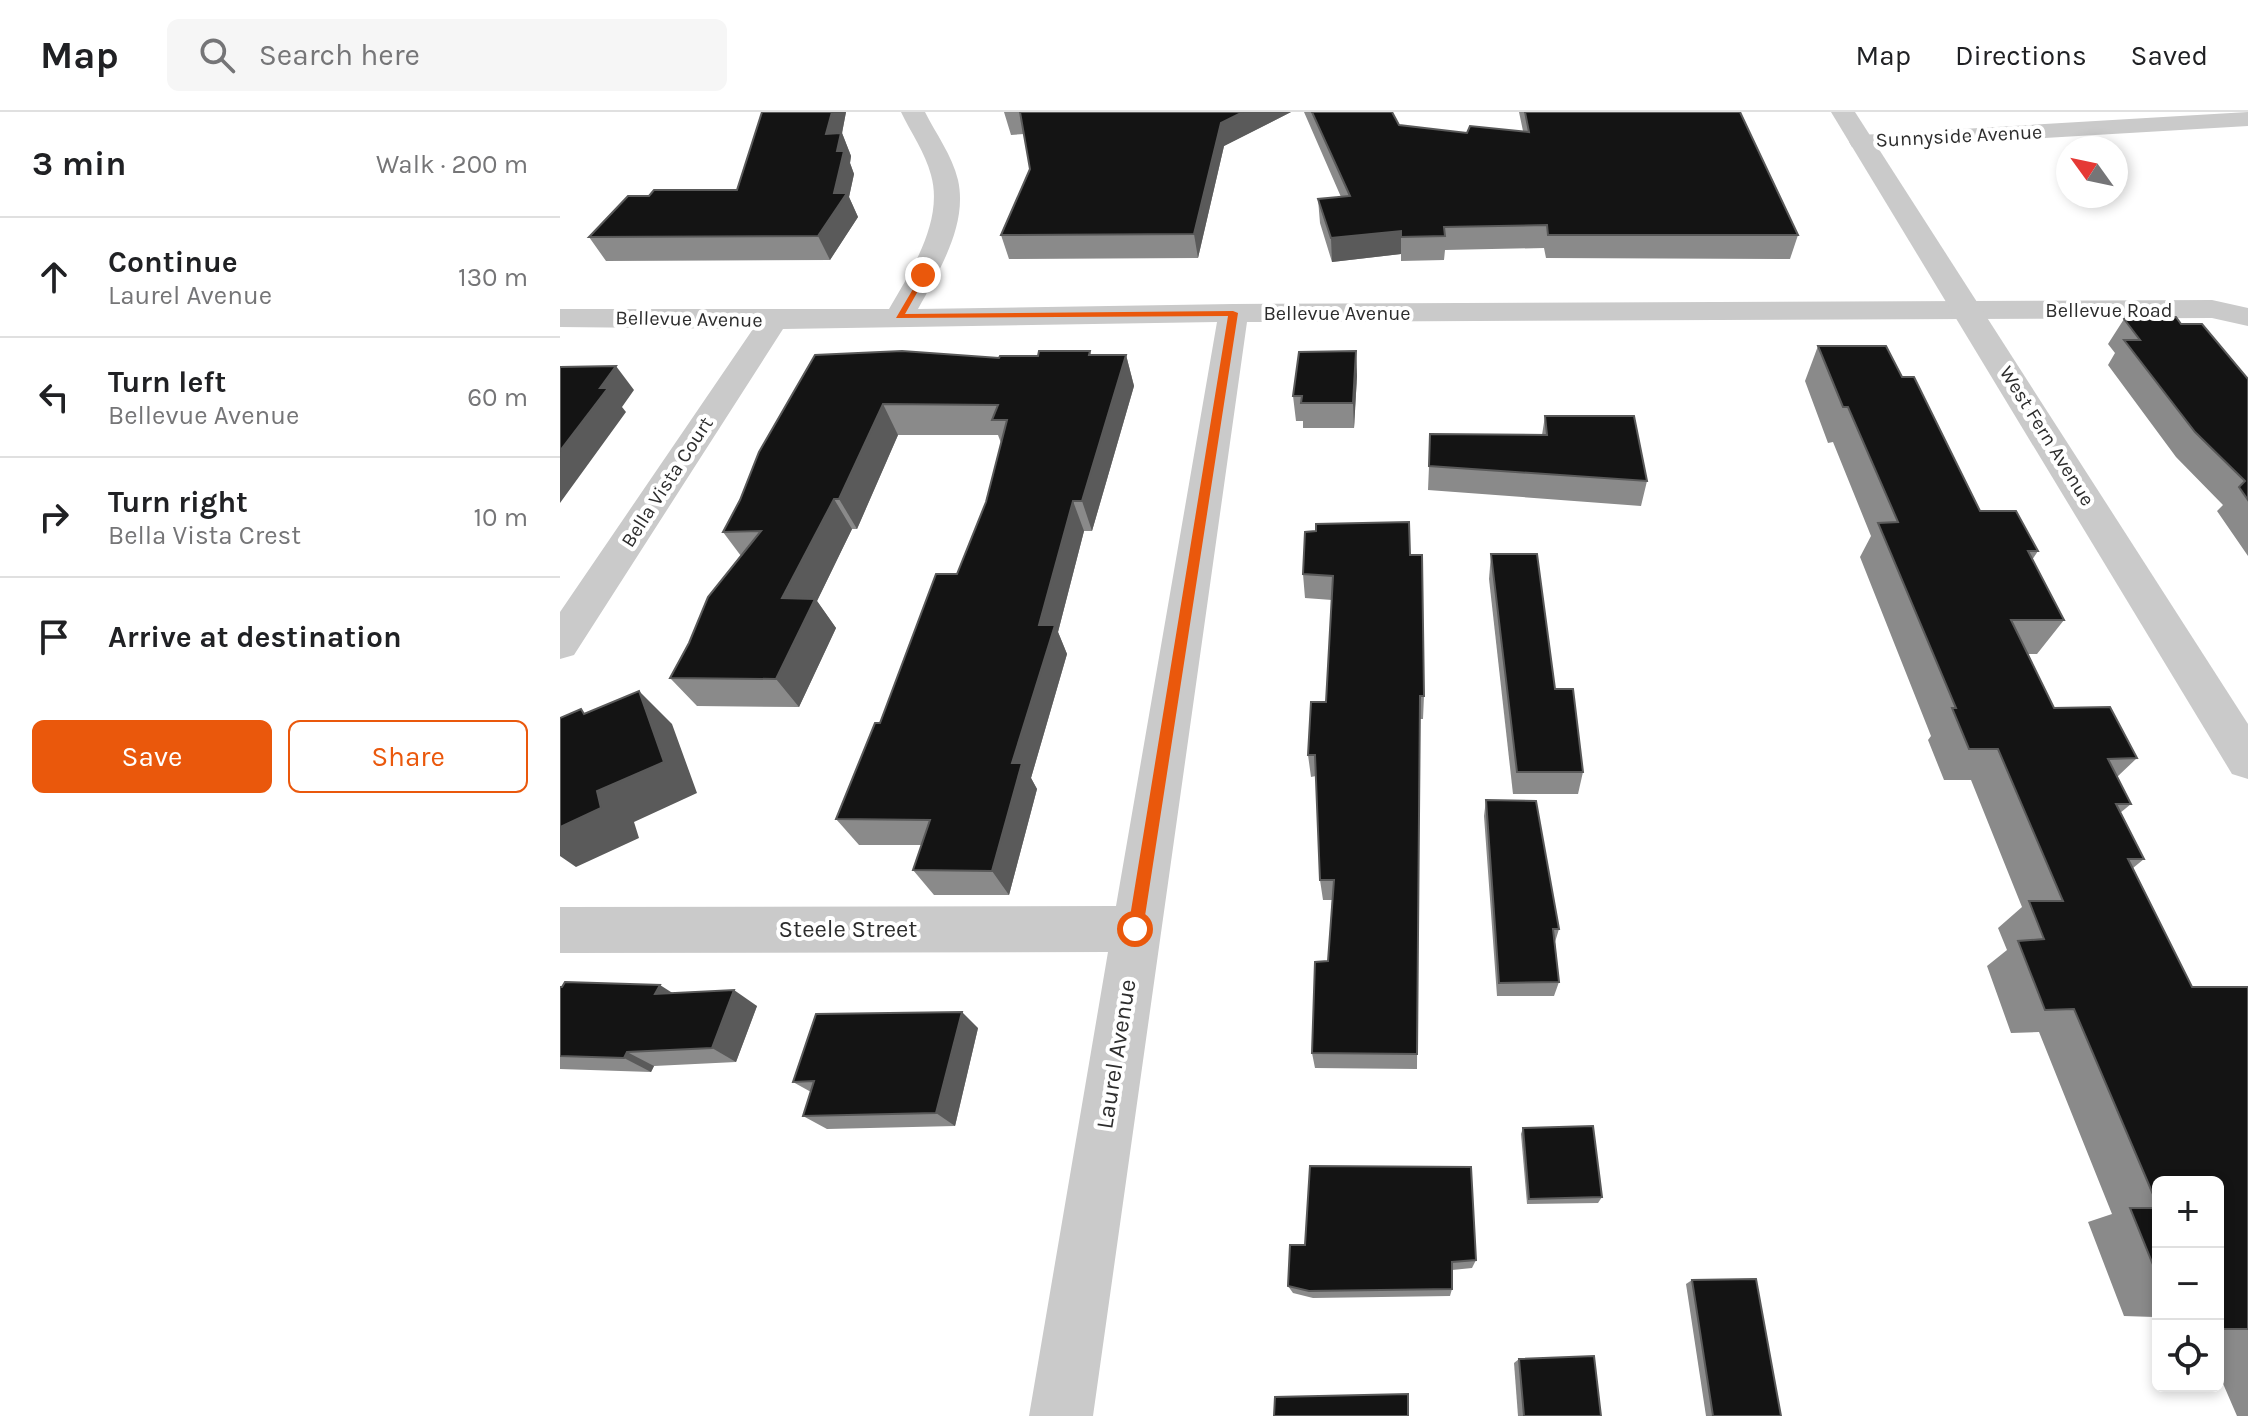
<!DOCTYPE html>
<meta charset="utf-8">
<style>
body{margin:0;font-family:Karla,sans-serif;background:#f6f6f6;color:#202124}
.controls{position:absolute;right:24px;bottom:24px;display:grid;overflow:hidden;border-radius:12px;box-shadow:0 4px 12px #0003}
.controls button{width:72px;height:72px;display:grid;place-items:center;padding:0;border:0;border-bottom:2px solid #e0e0e0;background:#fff;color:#202124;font:40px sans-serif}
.compass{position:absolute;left:1496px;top:24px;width:72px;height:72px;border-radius:50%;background:#fff;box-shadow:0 4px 12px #0003;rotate:303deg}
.stop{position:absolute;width:24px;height:24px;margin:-18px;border:6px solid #ea580c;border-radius:50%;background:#fff}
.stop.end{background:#ea580c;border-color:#fff;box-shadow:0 2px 8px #0008}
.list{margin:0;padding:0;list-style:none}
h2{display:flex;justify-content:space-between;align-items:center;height:104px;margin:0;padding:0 32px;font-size:34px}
h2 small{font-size:26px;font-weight:400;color:#757577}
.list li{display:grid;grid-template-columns:52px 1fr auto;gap:24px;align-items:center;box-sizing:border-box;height:120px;padding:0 32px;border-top:2px solid #e0e0e0}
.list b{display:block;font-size:30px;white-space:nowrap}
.list p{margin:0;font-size:26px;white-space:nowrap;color:#757577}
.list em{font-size:26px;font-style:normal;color:#757577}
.actions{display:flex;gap:16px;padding:24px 32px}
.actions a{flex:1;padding:18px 0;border:2px solid #ea580c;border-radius:12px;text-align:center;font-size:28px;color:#ea580c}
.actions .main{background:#ea580c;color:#fff}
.icon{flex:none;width:44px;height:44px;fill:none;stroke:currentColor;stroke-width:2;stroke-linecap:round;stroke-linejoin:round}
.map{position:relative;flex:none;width:1688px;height:1304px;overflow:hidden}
header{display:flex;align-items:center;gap:48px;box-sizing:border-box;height:112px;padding:0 40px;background:#fff;border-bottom:2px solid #e0e0e0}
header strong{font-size:38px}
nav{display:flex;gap:44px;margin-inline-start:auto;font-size:28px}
.search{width:560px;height:72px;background:#f6f6f6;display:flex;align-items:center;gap:20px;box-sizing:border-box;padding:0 28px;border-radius:12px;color:#757577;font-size:30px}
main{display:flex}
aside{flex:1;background:#fff}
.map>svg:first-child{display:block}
</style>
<header>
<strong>Map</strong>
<div class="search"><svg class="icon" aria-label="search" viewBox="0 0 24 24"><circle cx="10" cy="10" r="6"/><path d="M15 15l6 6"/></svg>Search here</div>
<nav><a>Map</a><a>Directions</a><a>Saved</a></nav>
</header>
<main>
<aside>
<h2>3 min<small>Walk · 200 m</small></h2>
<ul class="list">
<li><svg class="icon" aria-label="ahead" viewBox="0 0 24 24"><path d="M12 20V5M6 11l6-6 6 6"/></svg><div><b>Continue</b><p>Laurel Avenue</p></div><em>130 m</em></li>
<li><svg class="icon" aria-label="left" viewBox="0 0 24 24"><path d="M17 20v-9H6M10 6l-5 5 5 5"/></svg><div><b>Turn left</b><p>Bellevue Avenue</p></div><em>60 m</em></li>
<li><svg class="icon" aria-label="right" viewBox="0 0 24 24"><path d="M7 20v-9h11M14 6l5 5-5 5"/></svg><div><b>Turn right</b><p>Bella Vista Crest</p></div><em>10 m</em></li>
<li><svg class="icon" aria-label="arrive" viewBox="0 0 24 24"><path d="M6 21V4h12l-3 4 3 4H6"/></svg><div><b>Arrive at destination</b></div></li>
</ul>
<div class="actions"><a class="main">Save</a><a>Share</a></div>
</aside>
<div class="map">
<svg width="1688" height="1304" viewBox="0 0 1688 1304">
<rect width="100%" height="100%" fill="#fff"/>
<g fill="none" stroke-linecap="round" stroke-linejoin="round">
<g fill="#cacaca" fill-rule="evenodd">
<path d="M341,0H365C376,22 392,43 398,68C408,113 379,159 358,197L673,192L1652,188L1688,196V214L1652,206L687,210L533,1304H469L548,840L0,841V795L556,794L657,210L223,217L14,543L0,547V500L193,217L0,215V197H329C351,159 384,109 371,63C365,40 351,21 341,0Z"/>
<polygon points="1688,0 1688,14 1301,37 1292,35 1289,30 1292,25 1301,23"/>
</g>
<polygon fill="#cacaca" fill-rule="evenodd" points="1271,0 1295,0 1688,612 1688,667 1672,662"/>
</g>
<g fill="#8a8a8a">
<polygon points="286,0 282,21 291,44 290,51 294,62 289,85 298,105 270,148 46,149 29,125 89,84 177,78"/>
<polygon points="444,0 731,0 664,34 638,146 449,147 441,123 470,57 464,22 451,23"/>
<polygon points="744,0 832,0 839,13 907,21 963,19 959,0 1180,0 1238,123 1230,147 986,146 984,136 885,138 884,148 841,149 841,142 772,150 760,111 758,87 781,85"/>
<polygon points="1564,207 1621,212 1688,267 1688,444 1657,399 1663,393 1616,345 1548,253 1555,241 1548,232"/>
<polygon points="1258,234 1342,265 1420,399 1478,439 1472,448 1504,508 1477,542 1468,542 1494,596 1577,646 1557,665 1571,692 1560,701 1584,747 1573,756 1632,875 1688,875 1688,1304 1677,1304 1658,1260 1658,1070 1598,1070 1598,1215 1594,1205 1564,1204 1528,1110 1552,1102 1479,920 1451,921 1427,854 1447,838 1438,816 1462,795 1411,668 1384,668 1368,628 1371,624 1300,445 1311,424 1273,330 1268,331 1245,269"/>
<polygon points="530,239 531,243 566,243 574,274 532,419 524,419 498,520 507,542 471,666 477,677 449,783 374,783 353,758 362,733 299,733 276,707 320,611 397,462 426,390 441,331 438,323 338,323 297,417 292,417 257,489 276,516 239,595 137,594 110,566 181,444 163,420 180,388 199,340 439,246 478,244"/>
<polygon points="796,239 797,264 794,316 743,316 743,309 736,309 733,284"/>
<polygon points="985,304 1087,369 1081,394 868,378 869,354 982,323"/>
<polygon points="931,442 995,577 1023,660 1018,682 953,682 929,467"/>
<polygon points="850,443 864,584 863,607 859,607 857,957 755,956 752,941 768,849 772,788 763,788 760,768 756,664 751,665 748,643 766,590 772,488 745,486 743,462"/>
<polygon points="926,688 999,817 995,830 999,870 994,884 937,884 924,704"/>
<polygon points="0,875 113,881 197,894 176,950 94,954 91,960 0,957"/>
<polygon points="418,916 395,1014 267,1017 243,1004 251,980 233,970"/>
<polygon points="963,1016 1042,1085 1038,1091 967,1092 961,1022"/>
<polygon points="730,1133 916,1148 912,1156 892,1158 892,1177 890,1184 753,1186 733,1181 728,1174"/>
<polygon points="1132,1168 1221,1304 1146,1304 1126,1172"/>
<polygon points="959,1247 1041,1304 958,1304 954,1251"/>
</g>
<g fill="#5a5a5a">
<polygon points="272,0 286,0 282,21 291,44 290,51 294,62 289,85 298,105 270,148 258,124 266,22"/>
<polygon points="683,0 731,0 664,34 638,146 634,122 661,11"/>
<polygon points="841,119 841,142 772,150 771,126"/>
<polygon points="796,239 797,264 794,316 793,291"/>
<polygon points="566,243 574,274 532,419 522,389"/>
<polygon points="56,254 74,278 62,295 66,300 0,391 0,339 40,276"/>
<polygon points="323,292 338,323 297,417 279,387"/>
<polygon points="274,387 292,417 257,489 276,516 239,595 216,567 222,486"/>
<polygon points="513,389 524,419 498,520 507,542 471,666 477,677 449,783 432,759 479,513"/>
<polygon points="79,579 112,612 137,681 74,710 79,726 16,755 0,744 0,715 37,679"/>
<polygon points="100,873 125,889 95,882"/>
<polygon points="174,878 197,894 176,950 152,936"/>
<polygon points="402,900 418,916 395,1014 376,1001"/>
<polygon points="67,940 94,954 91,960 64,946"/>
</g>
<g fill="#141414" stroke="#5a5a5a" stroke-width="2">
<polygon points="202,0 272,0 266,22 281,21 277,39 284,39 274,81 287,81 258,124 29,125 68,84 89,84 94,78 177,78"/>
<polygon points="460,0 683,0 661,11 634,122 441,123 470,57"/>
<polygon points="752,0 832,0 839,13 907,21 910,14 969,20 965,0 1180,0 1238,123 988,123 987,113 884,115 885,124 841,125 841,119 771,126 758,87 790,84"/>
<polygon points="1616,205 1621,212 1642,212 1688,267 1688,388 1679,375 1685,369 1635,320 1564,228 1580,228 1564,207"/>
<polygon points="1258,234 1326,234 1342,265 1354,265 1420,399 1456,399 1478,439 1468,439 1504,508 1451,508 1494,596 1550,595 1577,646 1548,647 1571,692 1556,692 1584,747 1568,747 1632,875 1688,875 1688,1217 1658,1217 1658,1070 1598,1070 1598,1094 1514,897 1485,898 1458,829 1484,827 1469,789 1503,789 1438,637 1409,637 1392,596 1396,596 1318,411 1338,410 1288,295 1283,295"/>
<polygon points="342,239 439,246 440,244 478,244 479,239 530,239 529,243 566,243 522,389 513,389 479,513 495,513 452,651 462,651 432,759 353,758 370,708 276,707 315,611 320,611 376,462 397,462 426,390 447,308 432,308 438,293 323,292 279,387 274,387 222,486 255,487 216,567 110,566 129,531 148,485 201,419 163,420 180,388 199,340 255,243"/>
<polygon points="796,239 793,291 741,291 742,284 733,284 739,240"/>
<polygon points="56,254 40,276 48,276 0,339 0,255"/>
<polygon points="985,304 1074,304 1087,369 869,354 870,322 987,323"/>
<polygon points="849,410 850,443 862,443 864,584 860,584 857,942 752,941 755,850 768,849 774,768 760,768 755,643 748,643 751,590 766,590 773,464 743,462 745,420 756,419 756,412"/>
<polygon points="931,442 977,442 995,577 1013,577 1023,660 957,660"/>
<polygon points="79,579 104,650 37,679 41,696 0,715 0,606 21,597 24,602"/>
<polygon points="926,688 976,689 999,817 993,817 999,870 939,871"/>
<polygon points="5,870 100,873 95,882 174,878 152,936 67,940 64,946 0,944 0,875 2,875"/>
<polygon points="402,900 376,1001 243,1004 254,969 233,970 256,902"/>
<polygon points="1033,1014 1042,1085 969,1087 963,1016"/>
<polygon points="750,1054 911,1055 916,1148 892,1150 892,1177 749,1179 728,1174 730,1133 745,1133"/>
<polygon points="1570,1096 1598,1096 1598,1165"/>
<polygon points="1196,1167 1221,1304 1153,1304 1132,1168"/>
<polygon points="1034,1244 1041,1304 964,1304 959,1247"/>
<polygon points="848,1282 848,1304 714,1304 715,1285"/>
</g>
<polygon fill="#ea580c" points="363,160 367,163 345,202 673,199 678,201 583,817 575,823 568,817 668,204 336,206"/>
<g text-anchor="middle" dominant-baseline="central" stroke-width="8" stroke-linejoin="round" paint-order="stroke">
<g font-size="20" fill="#2d2d2d" stroke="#fff">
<text transform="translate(1399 24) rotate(-3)">Sunnyside Avenue</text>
<text x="1549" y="198">Bellevue Road</text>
<text x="777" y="201">Bellevue Avenue</text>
<text transform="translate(129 207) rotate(1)">Bellevue Avenue</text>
<text transform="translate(1487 324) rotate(58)">West Fern Avenue</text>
<text transform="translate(107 370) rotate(-57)">Bella Vista Court</text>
</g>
<g font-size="24" fill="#2d2d2d" stroke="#fff">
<text x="288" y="817">Steele Street</text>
<text transform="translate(556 942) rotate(-81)">Laurel Avenue</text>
</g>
</g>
</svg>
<div class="controls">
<button>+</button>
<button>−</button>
<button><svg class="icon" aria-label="locate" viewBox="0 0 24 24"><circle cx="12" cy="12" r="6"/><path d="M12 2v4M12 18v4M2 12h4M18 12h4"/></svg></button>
</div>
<svg class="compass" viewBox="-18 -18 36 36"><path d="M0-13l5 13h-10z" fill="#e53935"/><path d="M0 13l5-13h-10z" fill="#757577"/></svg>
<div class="stop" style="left:575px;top:817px"></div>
<div class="stop end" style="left:363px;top:163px"></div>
</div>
</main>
